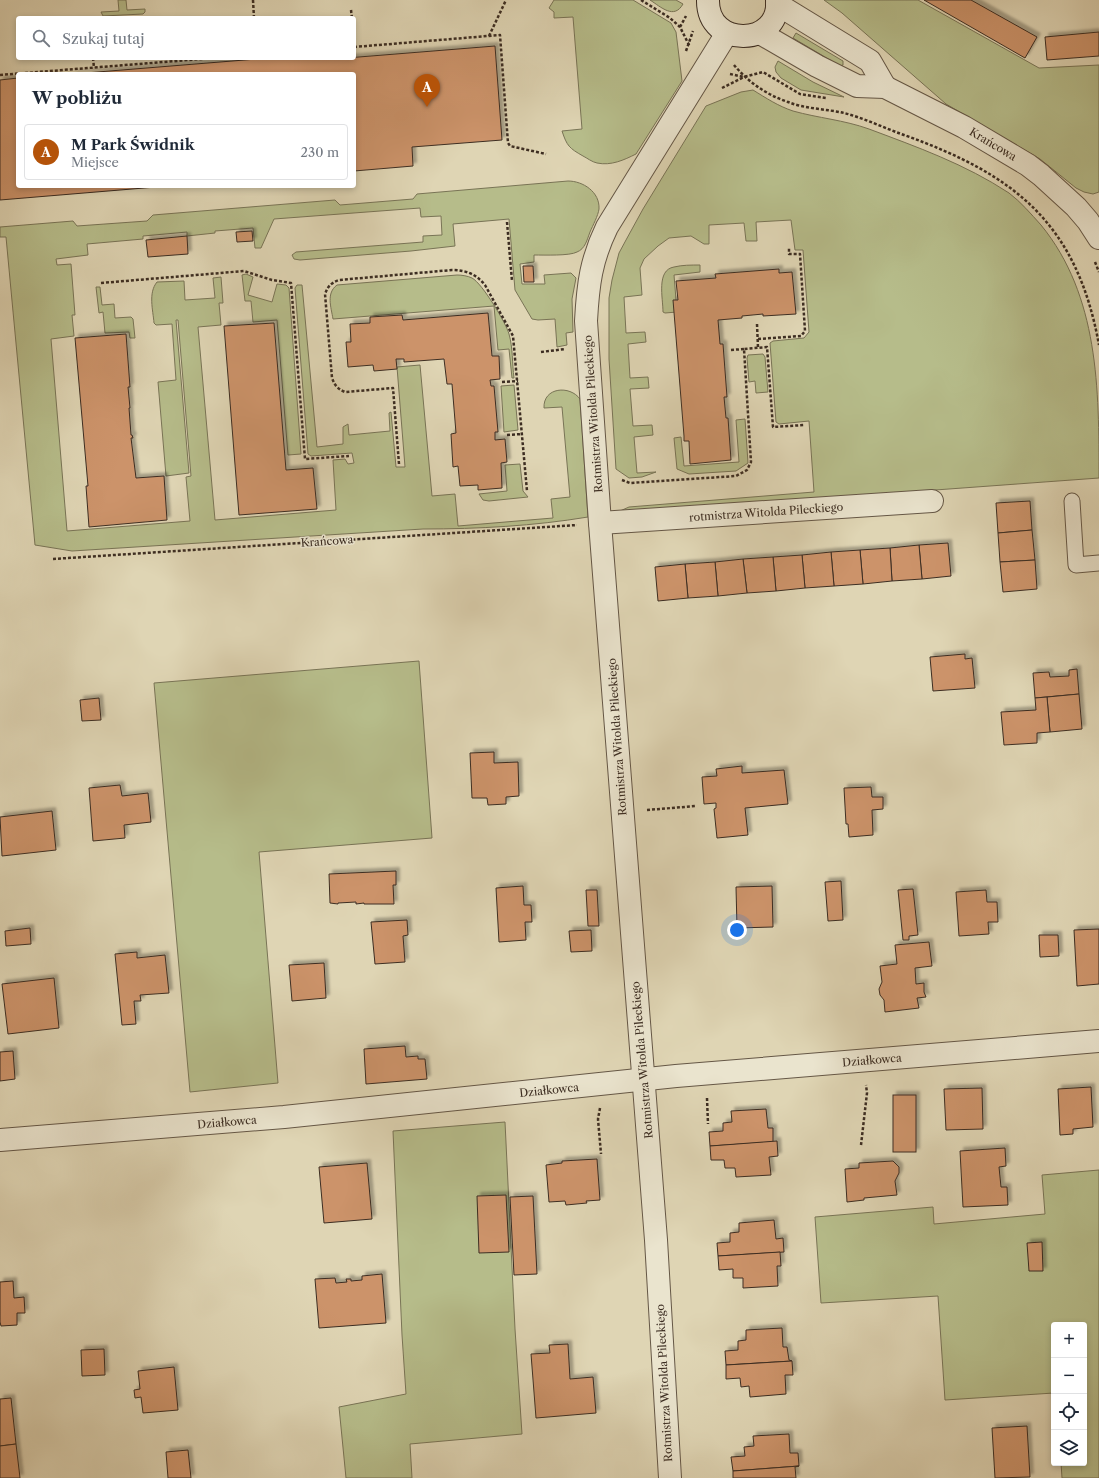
<!DOCTYPE html>
<html lang="pl">
<meta charset="utf-8">
<style>
body{margin:0;font-family:"Libre Caslon Text",serif;background:#f2f2f3;color:#1f2937}
.controls{position:absolute;right:12px;bottom:12px;display:grid;overflow:hidden;border-radius:4px;box-shadow:0 2px 6px #0003}
.controls button{width:36px;height:36px;display:grid;place-items:center;padding:0;border:0;border-bottom:1px solid #e0e1e3;background:#fff;color:#1f2937;font:20px sans-serif}
.you{position:absolute;left:737px;top:930px;width:14px;height:14px;margin:-10px;border:3px solid #fff;border-radius:50%;background:#1a73e8;box-shadow:0 0 0 6px #1a73e833}
.badge{display:grid;place-items:center;width:26px;height:26px;border-radius:50%;background:#b45309;color:#fff;font-size:13px;font-weight:700}
.pin{position:absolute;translate:-50% -33px;filter:drop-shadow(0 1px 2px #0008)}
.pin::after{content:'';position:absolute;top:21px;width:14px;height:12px;background:inherit;clip-path:polygon(0 0,100% 0,50% 100%)}
.list{margin:0;padding:0;list-style:none}
h2{display:flex;justify-content:space-between;align-items:center;height:52px;margin:0;padding:0 16px;font-size:17px}
h2 small{font-size:13px;font-weight:400;color:#747a83}
.list li{display:grid;grid-template-columns:26px 1fr auto;gap:12px;align-items:center;box-sizing:border-box;height:56px;margin:0 8px 8px;padding:0 8px;border:1px solid #e0e1e3;border-radius:4px}
.list b{display:block;font-size:15px;white-space:nowrap}
.list p{margin:0;font-size:13px;white-space:nowrap;color:#747a83}
.list em{font-size:13px;font-style:normal;color:#747a83}
.icon{flex:none;width:22px;height:22px;fill:none;stroke:currentColor;stroke-width:2;stroke-linecap:round;stroke-linejoin:round}
.map{position:relative;flex:none;width:1099px;height:1478px;overflow:hidden}
.search{position:absolute;background:#fff;box-shadow:0 2px 6px #0003;left:16px;top:16px;width:340px;height:44px;display:flex;align-items:center;gap:10px;box-sizing:border-box;padding:0 14px;border-radius:4px;color:#747a83;font-size:15px}
.panel{position:absolute;background:#fff;box-shadow:0 2px 6px #0003;left:16px;top:72px;width:340px;height:116px;border-radius:4px}
.map>svg:first-child{display:block}
</style>
<div class="map">
<svg width="1099" height="1478" viewBox="0 0 1099 1478">
<defs>
<filter id="shadow"><feDropShadow dx="3.5" dy="-3.5" stdDeviation="1" flood-color="#0004"/></filter>
</defs>
<rect width="100%" height="100%" fill="#dfd5b4"/>
<filter id="stains"><feTurbulence type="fractalNoise" baseFrequency=".005" numOctaves="4"/><feColorMatrix values="0 0 0 0 .2 0 0 0 0 .09 0 0 0 0 .02 0 0 0 .5 -.17"/></filter>
<radialGradient id="worn" r=".72"><stop offset=".6" stop-color="#630" stop-opacity="0"/><stop offset="1" stop-color="#630" stop-opacity=".3"/></radialGradient>
<g fill="#b6bc8a" stroke="#797456">
<polygon points="118,0 126,0 127,10 145,9 145,12 143,14 103,16 101,12 119,11"/>
<path d="M554,0H633L671,23L676,32L682,81L636,154C624,160 611,166 597,163C592,162 587,158 583,156C569,148 567,146 562,131L582,129L573,17L554,18V12L549,8Z"/>
<path d="M650,0H676L683,4C674,20 661,7 650,0Z"/>
<polygon points="824,0 918,0 1039,68 1099,65 1099,192 1093,194 1084,192 1076,188 1040,159 946,104 842,13"/>
<polygon points="796,33 843,61 843,65 840,66 793,38"/>
<polygon points="778,61 813,82 844,97 801,90 781,78 776,72 775,67"/>
<path d="M753,90C766,98 778,106 793,111C818,118 844,120 869,129C917,147 965,164 1009,193C1021,202 1031,214 1041,225C1099,296 1099,389 1099,478L826,498L620,511L629,507L814,492L809,421L779,424L776,422L770,343L773,341L804,338L809,332L803,250H795L791,220L756,222L757,241H746L744,223L709,225V244H704L691,236L669,238L658,246L644,259L640,268L642,295L624,297L626,333L645,332L646,342L628,344L630,378L648,377L649,388L630,389L633,426L652,425L653,435L634,437L637,473L656,472L642,477L629,478L616,469L609,359V298L612,280L619,253L626,240L643,209L706,106L741,92Z"/>
<path d="M568,181C583,181 600,192 599,209C598,216 593,225 590,232C587,240 585,249 577,252C570,256 544,255 534,255V262L520,264L522,284H545L544,275L571,273L576,278L572,299L573,332L566,333L567,345L557,347L555,319L538,320L532,319L515,290L509,219L453,224L455,246L411,251L300,260L294,259L292,255L296,252L423,242V236L442,235L441,216L421,217L420,208L274,219L261,248H255L253,228L215,231V233L187,236V232L143,236V239L87,244L88,255L56,259L57,265L71,264L75,315H72L74,336L51,339L67,531L190,521L186,477L191,476L178,320H176L189,473L166,476L158,382L176,380L172,324L156,325L154,323C153,310 148,293 157,282L184,281L185,300L215,298L213,278L221,277L223,303H219L221,325L198,327L215,520L336,510L333,460L345,459L348,464L354,463L352,453L311,456L308,454L295,288L297,285H302L317,447L343,444V427L348,424L349,435L390,431L389,413L391,412L396,467H405L397,367L420,365L432,496L455,494L458,526L553,518L551,499L570,497L562,407L544,408C543,387 570,385 580,399L588,517C534,526 478,529 423,529L72,551L35,545L6,237H0V227L73,221L77,226L147,221L153,215L335,200L340,205L413,199L417,194Z"/>
<path d="M700,265V272L674,275L677,312L665,313L663,312C663,298 656,270 674,267C682,265 691,265 700,265Z"/>
<polygon points="246,274 253,277 248,295 272,302 277,284 286,285 289,288 301,454 288,455 277,320 253,322 251,301 245,301 242,275"/>
<path d="M457,275C462,275 468,276 472,278C482,283 506,323 509,334C513,348 512,363 514,378H512L509,349L498,350L494,306L333,319C331,307 326,293 337,285Z"/>
<polygon points="96,287 100,287 102,305 114,304 115,318 131,317 133,319 135,338 130,338 129,332 105,333 103,312 99,313"/>
<polygon points="763,354 765,357 768,392 756,393 755,381 749,382 747,358 748,355"/>
<polygon points="514,385 518,430 504,432 501,386"/>
<polygon points="745,419 748,463 736,471 689,474 677,469 674,438 681,437 684,466 739,462 736,420"/>
<polygon points="520,464 523,491 528,497 489,501 483,500 479,494 507,491 505,465"/>
<polygon points="419,661 432,838 259,852 278,1083 190,1092 154,683"/>
<polygon points="505,1122 515,1329 522,1434 410,1444 412,1478 346,1478 339,1407 406,1394 402,1335 393,1131"/>
<polygon points="1099,1170 1099,1478 1062,1478 1061,1463 1084,1463 1084,1325 1054,1325 1054,1393 945,1400 938,1296 821,1303 815,1217 933,1207 934,1224 1045,1214 1042,1175"/>
</g>
<g fill="#cc936a" stroke="#3c2d22" filter="url(#shadow)">
<polygon points="924,0 971,0 1037,37 1025,58"/>
<polygon points="1099,32 1099,56 1047,60 1045,37"/>
<polygon points="495,46 502,140 412,147 413,166 354,171 354,74 73,74 269,58 334,58 334,59"/>
<polygon points="18,78 18,186 168,186 0,200 0,80"/>
<polygon points="252,231 253,241 237,242 236,232"/>
<polygon points="187,236 188,254 148,257 146,240"/>
<polygon points="523,266 533,266 534,282 524,282"/>
<polygon points="779,269 779,273 792,272 796,314 763,316 763,314 742,316 742,318 718,320 720,344 723,344 727,397 724,397 726,418 728,418 731,460 690,464 689,441 684,441 684,436 673,300 678,300 676,281 716,278 715,274"/>
<polygon points="488,313 492,356 499,356 500,379 490,380 491,386 494,386 498,432 495,432 495,440 505,439 507,462 501,463 502,488 478,490 478,485 460,486 458,466 453,467 451,434 456,433 452,384 447,384 444,359 404,362 404,359 396,359 397,369 374,371 373,365 348,367 346,342 351,342 350,324 370,323 370,317 402,315 403,320"/>
<polygon points="274,323 286,470 313,468 317,509 239,515 224,326"/>
<polygon points="126,334 130,387 128,387 130,408 129,408 131,435 132,435 133,438 131,438 136,478 164,476 167,520 89,527 86,486 88,486 75,338"/>
<polygon points="1030,501 1032,530 998,533 996,503"/>
<polygon points="1032,530 1035,560 1000,562 998,533"/>
<polygon points="948,543 951,576 922,579 919,545"/>
<polygon points="919,545 922,579 892,581 890,548"/>
<polygon points="890,548 892,581 863,584 860,550"/>
<polygon points="860,550 863,584 834,586 831,552"/>
<polygon points="831,552 834,586 805,588 802,555"/>
<polygon points="802,555 805,588 776,591 773,557"/>
<polygon points="773,557 776,591 747,593 743,559"/>
<polygon points="743,559 747,593 718,596 715,562"/>
<polygon points="1035,560 1037,589 1003,592 1000,562"/>
<polygon points="715,562 718,596 688,598 685,564"/>
<polygon points="685,564 688,598 658,601 655,567"/>
<polygon points="965,654 965,659 972,658 975,688 933,691 930,657"/>
<polygon points="1077,669 1079,694 1035,698 1033,673 1049,672 1050,677 1069,676 1069,670"/>
<polygon points="1079,694 1082,729 1050,732 1047,697"/>
<polygon points="1047,697 1050,732 1037,733 1037,743 1004,745 1001,712 1036,710 1035,698"/>
<polygon points="99,698 101,720 82,721 80,700"/>
<polygon points="494,752 494,763 518,762 519,796 506,797 506,804 488,805 487,798 472,798 470,753"/>
<polygon points="742,766 742,773 784,770 788,804 745,808 748,835 717,838 714,809 716,808 716,803 704,804 702,777 717,776 716,769"/>
<polygon points="120,785 122,796 148,793 151,822 124,825 125,838 93,841 89,788"/>
<polygon points="871,787 872,797 883,797 883,809 872,810 873,835 849,837 848,824 846,824 844,788"/>
<polygon points="52,811 56,850 2,856 0,817"/>
<polygon points="396,871 396,885 393,885 394,904 364,904 364,903 356,904 356,902 338,903 338,904 330,903 329,874"/>
<polygon points="841,881 843,920 828,921 825,882"/>
<polygon points="523,886 524,905 531,905 532,922 525,922 526,940 499,942 496,888"/>
<polygon points="772,886 773,927 737,928 736,887"/>
<polygon points="913,889 918,935 909,936 909,940 903,940 898,890"/>
<polygon points="586,890 597,890 599,926 588,926"/>
<polygon points="986,890 987,902 997,902 998,922 988,922 989,934 959,936 956,892"/>
<polygon points="407,920 408,935 403,936 405,962 375,964 371,922"/>
<polygon points="30,928 31,944 6,946 5,931"/>
<polygon points="1099,929 1099,984 1077,986 1074,930"/>
<polygon points="591,930 592,951 571,952 569,931"/>
<polygon points="1039,935 1058,935 1059,956 1040,957"/>
<polygon points="929,942 932,966 915,968 916,984 924,983 924,992 926,997 917,998 919,1008 885,1012 884,1000 880,995 879,989 882,982 880,966 897,964 895,945"/>
<polygon points="137,952 137,958 165,955 169,993 140,995 141,1001 134,1001 136,1024 122,1025 115,954"/>
<polygon points="324,963 326,998 292,1001 289,965"/>
<polygon points="54,978 59,1028 8,1034 2,984"/>
<polygon points="405,1046 406,1057 418,1056 418,1059 425,1059 427,1079 366,1084 364,1049"/>
<polygon points="13,1051 15,1079 0,1081 0,1052"/>
<polygon points="1091,1087 1093,1127 1073,1129 1073,1134 1060,1135 1058,1089"/>
<polygon points="982,1088 983,1129 946,1130 944,1089"/>
<rect x="893" y="1095" width="23" height="57"/>
<polygon points="766,1109 768,1128 773,1128 773,1142 710,1146 709,1132 723,1131 723,1123 732,1122 731,1111"/>
<polygon points="777,1141 778,1156 769,1157 771,1175 736,1177 735,1168 725,1168 724,1160 711,1160 710,1146"/>
<polygon points="1005,1148 1006,1166 999,1167 1001,1187 1007,1187 1008,1205 963,1207 960,1151"/>
<polygon points="597,1159 600,1200 586,1201 587,1203 566,1205 565,1201 549,1202 546,1165 562,1163 562,1161"/>
<polygon points="893,1161 899,1167 899,1173 895,1181 897,1195 864,1198 864,1200 847,1202 845,1169 859,1168 859,1163"/>
<polygon points="367,1163 372,1219 324,1223 319,1167"/>
<polygon points="506,1195 509,1252 479,1253 477,1196"/>
<polygon points="533,1196 537,1274 514,1275 510,1197"/>
<polygon points="774,1220 776,1239 783,1238 784,1252 718,1256 717,1243 730,1242 730,1233 739,1232 739,1223"/>
<polygon points="1042,1242 1043,1271 1029,1271 1027,1243"/>
<polygon points="780,1252 781,1266 777,1266 778,1286 743,1288 743,1278 733,1278 733,1269 719,1270 718,1256"/>
<polygon points="382,1274 386,1323 319,1328 315,1279 335,1278 336,1283 347,1282 346,1279 351,1279 351,1281 362,1280 362,1276"/>
<polygon points="13,1281 14,1298 24,1297 25,1313 17,1313 17,1325 1,1326 0,1322 0,1282"/>
<polygon points="782,1328 783,1347 787,1347 789,1360 792,1361 726,1365 725,1351 738,1350 738,1341 746,1340 746,1330"/>
<polygon points="568,1344 570,1379 593,1377 596,1413 536,1418 531,1354 550,1353 549,1345"/>
<polygon points="104,1349 105,1375 82,1376 81,1350"/>
<polygon points="792,1361 793,1375 785,1375 786,1394 750,1397 749,1386 741,1387 740,1378 726,1379 726,1365"/>
<polygon points="174,1367 178,1410 143,1413 141,1397 135,1398 134,1390 140,1389 138,1371"/>
<polygon points="11,1398 16,1444 0,1446 0,1399"/>
<polygon points="1027,1426 1030,1477 995,1478 992,1428"/>
<polygon points="789,1434 790,1453 798,1453 799,1466 733,1471 731,1457 745,1456 744,1447 754,1446 753,1436"/>
<polygon points="16,1444 20,1478 0,1478 0,1446"/>
<polygon points="188,1450 191,1478 168,1478 166,1452"/>
<polygon points="799,1466 795,1467 796,1478 733,1478 733,1471"/>
</g>
<g fill="none" stroke-linecap="round" stroke-linejoin="round">
<defs>
<polyline id="lane" points="1072,501 1076,565 1099,563"/>
<g id="street">
<polyline points="777,4 870,61 885,87"/>
<polyline points="760,33 817,66 857,86 885,87 964,127 1028,165 1041,175 1076,207 1088,221 1099,238"/>
<polyline points="600,523 932,501"/>
<polyline points="0,1140 284,1117 676,1076 1099,1041"/>
<path d="M670,1478L656,1240L600,523L586,321C588,284 591,260 607,227L727,33"/>
</g>
<path id="secondary" d="M708,0C707,49 781,47 777,0"/>
</defs>
<use href="#lane" stroke="#655746" stroke-width="17"/>
<use href="#street" stroke="#655746" stroke-width="24"/>
<use href="#secondary" stroke="#3c2d22" stroke-width="24"/>
<g stroke="#3c2d22" stroke-width="2.5" stroke-dasharray="3 2" stroke-linecap="butt">
<polyline points="253,0 254,18"/>
<polyline points="641,0 670,18 680,27 690,47"/>
<polyline points="351,10 352,18"/>
<polyline points="680,27 686,16"/>
<polyline points="489,36 506,0"/>
<polyline points="354,42 354,47"/>
<polyline points="354,47 500,35 508,143 510,146 546,154"/>
<polyline points="686,51 693,31"/>
<polyline points="93,58 94,68"/>
<path d="M734,65C748,82 767,95 788,102C805,109 827,109 844,113C864,118 884,128 904,135C1016,175 1077,224 1099,345"/>
<polyline points="730,74 744,77 763,72 800,94 826,98"/>
<polyline points="0,75 214,58"/>
<polyline points="722,88 744,77"/>
<polyline points="507,222 512,281"/>
<polyline points="1095,262 1099,272"/>
<polyline points="101,283 244,271 272,280 291,283 305,459 349,456"/>
<polyline points="757,324 758,348"/>
<polyline points="758,339 801,336 805,331 800,254 789,254 789,248"/>
<polyline points="731,350 744,349"/>
<polyline points="541,352 565,349"/>
<polyline points="502,382 518,381"/>
<polyline points="507,435 522,434"/>
<path d="M399,464L393,388L345,392C338,389 335,386 332,378L325,294C328,286 331,283 339,280L452,270C466,270 476,274 485,285L513,336L527,491"/>
<polyline points="622,480 630,483 736,476 747,470 751,462 744,349 767,347 773,427 805,425"/>
<polyline points="53,559 577,525"/>
<polyline points="647,810 696,806"/>
<polyline points="707,1098 708,1124"/>
<polyline points="600,1108 598,1119 601,1154"/>
<polyline points="861,1145 867,1093 866,1085"/>
</g>
<use href="#lane" stroke="#eae4ce" stroke-width="15"/>
<use href="#street" stroke="#eae4ce" stroke-width="22"/>
<use href="#secondary" stroke="#eae4ce" stroke-width="22"/>
</g>
<g text-anchor="middle" dominant-baseline="central" stroke-width="3" stroke-linejoin="round" paint-order="stroke">
<g font-size="11" fill="#3c2d22" stroke="#eae4ce">
<text transform="translate(993 144) rotate(31)">Krańcowa</text>
<text transform="translate(593 414) rotate(-94)">Rotmistrza Witolda Pileckiego</text>
<text transform="translate(766 512) rotate(-4)">rotmistrza Witolda Pileckiego</text>
<text transform="translate(327 541) rotate(-4)">Krańcowa</text>
<text transform="translate(617 737) rotate(-94)">Rotmistrza Witolda Pileckiego</text>
<text transform="translate(642 1060) rotate(-95)">Rotmistrza Witolda Pileckiego</text>
<text transform="translate(872 1060) rotate(-5)">Działkowca</text>
<text transform="translate(549 1090) rotate(-6)">Działkowca</text>
<text transform="translate(227 1122) rotate(-5)">Działkowca</text>
<text transform="translate(664 1383) rotate(-93)">Rotmistrza Witolda Pileckiego</text>
</g>
</g>
<rect width="100%" height="100%" filter="url(#stains)"/>
<rect width="100%" height="100%" fill="url(#worn)"/>
</svg>
<div class="controls">
<button>+</button>
<button>−</button>
<button><svg class="icon" aria-label="locate" viewBox="0 0 24 24"><circle cx="12" cy="12" r="6"/><path d="M12 2v4M12 18v4M2 12h4M18 12h4"/></svg></button>
<button><svg class="icon" aria-label="layers" viewBox="0 0 24 24"><path d="M12 4l9 5-9 5-9-5zM3 14l9 5 9-5"/></svg></button>
</div>
<div class="you"></div>
<div class="pin badge" style="left:427px;top:107px">A</div>
<div class="search"><svg class="icon" aria-label="search" viewBox="0 0 24 24"><circle cx="10" cy="10" r="6"/><path d="M15 15l6 6"/></svg>Szukaj tutaj</div>
<section class="panel">
<h2>W pobliżu<small></small></h2>
<ul class="list">
<li><span class="badge">A</span><div><b>M Park Świdnik</b><p>Miejsce</p></div><em>230 m</em></li>
</ul>
</section>
</div>
